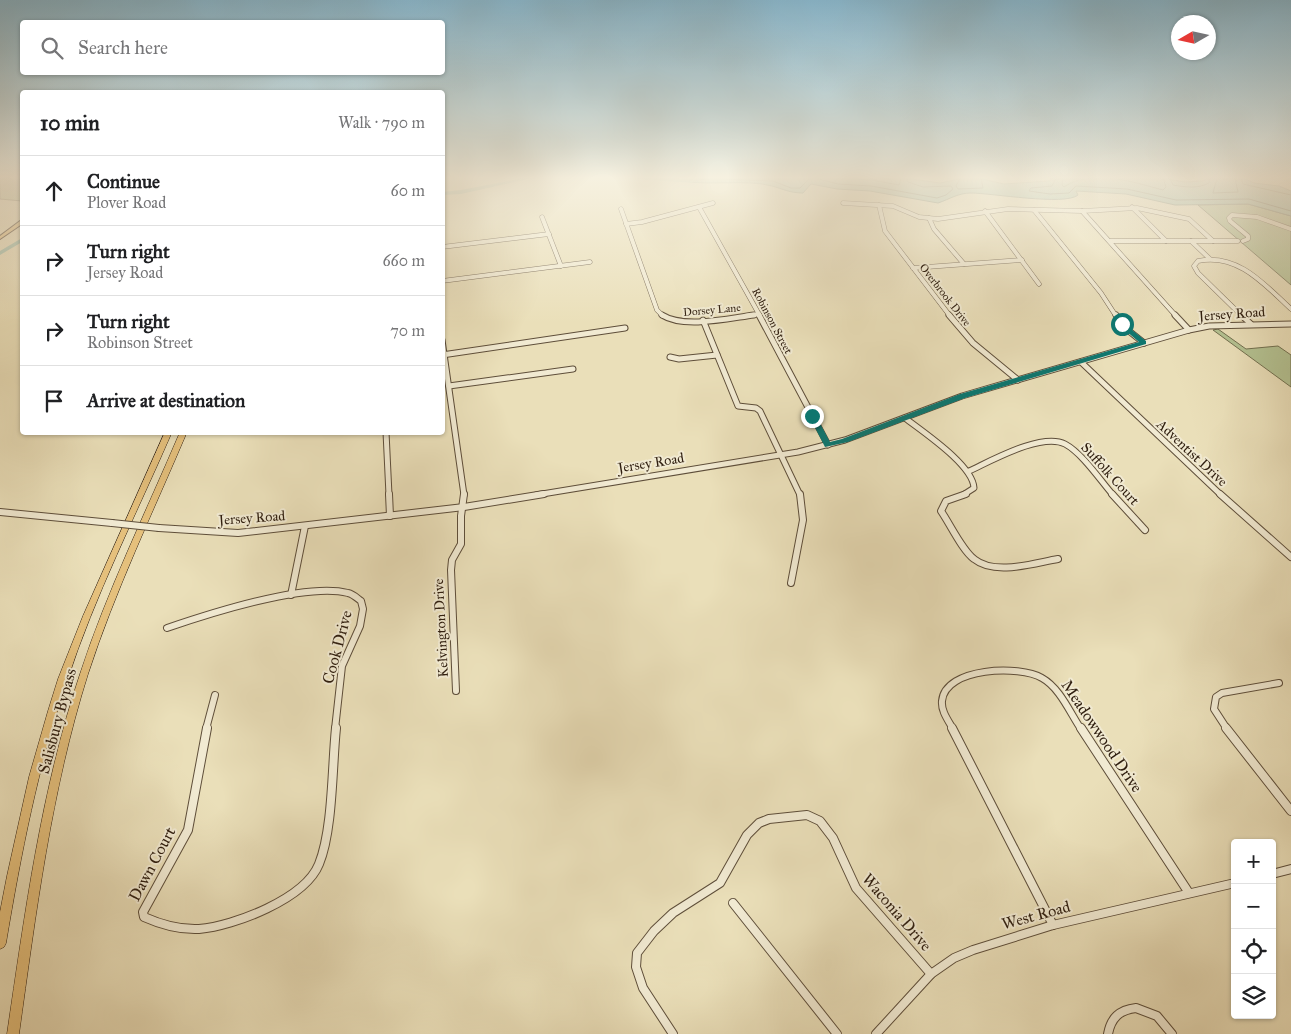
<!DOCTYPE html>
<meta charset="utf-8">
<style>
body{margin:0;font-family:"IM FELL Great Primer",serif;background:#f2f2f2;color:#202124}
.controls{position:absolute;right:15px;bottom:15px;display:grid;overflow:hidden;border-radius:5px;box-shadow:0 1px 4px #0004}
.controls button{width:45px;height:45px;display:grid;place-items:center;padding:0;border:0;border-bottom:1px solid #e0e0e0;background:#fff;color:#202124;font:25px sans-serif}
.compass{position:absolute;left:1171px;top:15px;width:45px;height:45px;border-radius:50%;background:#fff;box-shadow:0 1px 4px #0004;rotate:261deg}
.stop{position:absolute;width:15px;height:15px;margin:-11px;border:4px solid #0f766e;border-radius:50%;background:#fff}
.stop.end{background:#0f766e;border-color:#fff;box-shadow:0 1px 5px #0008}
.list{margin:0;padding:0;list-style:none}
h2{display:flex;justify-content:space-between;align-items:center;height:65px;margin:0;padding:0 20px;font-size:21px}
h2 small{font-size:16px;font-weight:400;color:#757577}
.list li{display:grid;grid-template-columns:32px 1fr auto;gap:15px;align-items:center;box-sizing:border-box;height:70px;padding:0 20px;border-top:1px solid #e0e0e0}
.list b{display:block;font-size:19px;white-space:nowrap}
.list p{margin:0;font-size:16px;white-space:nowrap;color:#757577}
.list em{font-size:16px;font-style:normal;color:#757577}
.icon{flex:none;width:28px;height:28px;fill:none;stroke:currentColor;stroke-width:2;stroke-linecap:round;stroke-linejoin:round}
.map{position:relative;flex:none;width:1291px;height:1034px;overflow:hidden}
.search{position:absolute;background:#fff;box-shadow:0 1px 4px #0004;left:20px;top:20px;width:425px;height:55px;display:flex;align-items:center;gap:12px;box-sizing:border-box;padding:0 18px;border-radius:5px;color:#757577;font-size:19px}
.panel{position:absolute;background:#fff;box-shadow:0 1px 4px #0004;left:20px;top:90px;width:425px;height:345px;border-radius:5px}
.map>svg:first-child{display:block}
</style>
<div class="map">
<svg width="1291" height="1034" viewBox="0 0 1291 1034">
<rect width="100%" height="100%" fill="#eadfb9"/>
<filter id="stains"><feTurbulence type="fractalNoise" baseFrequency=".004" numOctaves="4"/><feColorMatrix values="0 0 0 0 .2 0 0 0 0 .09 0 0 0 0 .02 0 0 0 .5 -.17"/></filter>
<radialGradient id="worn" r=".72"><stop offset=".6" stop-color="#630" stop-opacity="0"/><stop offset="1" stop-color="#630" stop-opacity=".3"/></radialGradient>
<g fill="#b4c292" stroke="#727050">
<polygon points="0,178 22,178 22,201 0,199"/>
<polygon points="1248,204 1291,216 1291,285 1198,205"/>
<polygon points="1218,329 1246,349 1278,346 1291,355 1291,387 1213,330"/>
</g>
<path fill="#99bda9" stroke="#6f7d6b" d="M721,178H904L940,183L964,178H978L1004,184L1049,181L1053,178H1161L1185,182L1202,181L1210,178H1243L1254,183L1279,186L1291,191V216L1248,204L1175,205L1126,194L1076,191L1078,195C1065,206 991,193 971,193C958,193 950,199 938,203L870,191L837,189L811,184L803,193C790,193 783,189 772,186C747,179 710,186 682,181Z"/>
<g fill="none" stroke-linecap="round" stroke-linejoin="round">
<g stroke="#646e5c" stroke-width="1">
<polyline points="695,178 773,181 791,188 800,188 809,179 815,178 838,184 871,186 937,198 946,195 953,189 951,186 923,187 908,182 907,178"/>
<polyline points="838,178 872,180 899,185 901,178"/>
<polyline points="960,178 956,186 958,189 983,188 981,178"/>
<polyline points="1056,178 1052,186 1031,188 1029,191 1050,194 1069,193 1076,186 1127,189 1176,200 1249,199 1291,211"/>
<path d="M1063,178L1062,185L1064,187C1091,168 1133,182 1163,190L1166,187L1163,178"/>
<path d="M1170,178L1173,185C1185,187 1198,189 1209,183L1210,178"/>
<polyline points="1217,178 1213,193 1238,192 1235,178"/>
<polyline points="1241,178 1243,184 1291,195"/>
</g>
<g fill="#99bda9" fill-rule="evenodd">
<polygon points="523,178 532,178 461,194 442,195 442,192 461,190"/>
<polygon points="638,178 692,179 695,181 692,183 640,179"/>
<polygon points="22,238 22,242 0,255 0,251"/>
</g>
<defs>
<g id="minor-far3">
<polyline points="843,203 893,206 919,217 938,219 1008,209 1082,211 1137,208 1189,219 1213,241"/>
<polyline points="879,205 885,231 950,316"/>
<polyline points="699,207 760,316"/>
<polyline points="1132,207 1166,241"/>
<polyline points="621,209 657,310 663,316"/>
<polyline points="1034,210 1101,293 1116,316"/>
<polyline points="985,211 1039,284"/>
<polyline points="1082,211 1176,316"/>
<polyline points="542,217 561,266"/>
<polyline points="929,218 934,229 964,264"/>
<polyline points="626,224 642,222 713,203"/>
<polyline points="1110,241 1238,241"/>
<polyline points="1191,241 1210,259"/>
<polyline points="1243,241 1248,239 1248,236 1230,221 1229,218 1232,215 1257,217 1291,229"/>
<polyline points="442,247 549,234"/>
<polyline points="913,268 1022,260"/>
<polyline points="442,281 590,262"/>
<polyline points="745,316 759,314"/>
<path d="M1242,316L1198,273L1194,266L1198,261C1238,253 1264,284 1291,309"/>
</g>
<g id="minor-far2">
<path d="M662,315C684,329 730,318 754,315"/>
<polyline points="759,315 828,445"/>
<polyline points="949,315 973,343 1018,380"/>
<polyline points="1116,315 1124,327 1144,343"/>
<polyline points="1175,315 1189,330"/>
<polyline points="1241,315 1251,324"/>
<polyline points="703,320 738,406 756,408 760,411 800,495"/>
<polyline points="442,340 464,495"/>
<polyline points="442,355 625,328"/>
<polyline points="670,357 679,359 717,355"/>
<polyline points="1081,362 1221,495"/>
<polyline points="449,386 573,369"/>
<path d="M905,418C923,432 973,465 974,488L963,495"/>
<polyline points="386,432 389,495"/>
<path d="M969,471C991,461 1042,432 1065,444C1082,453 1100,480 1113,495"/>
<polyline points="536,495 798,452 845,440 962,396 1189,330 1209,326 1291,324"/>
</g>
<g id="minor-far1">
<polyline points="389,494 390,516"/>
<path d="M966,494L946,501L941,511C950,524 962,550 974,559C995,576 1034,563 1058,559"/>
<polyline points="1112,494 1145,530"/>
<polyline points="1220,494 1291,557"/>
<polyline points="0,512 112,523"/>
<polyline points="159,528 238,533 464,507 544,494"/>
<polyline points="791,583 803,520 800,494"/>
<polyline points="291,595 305,526"/>
<path d="M167,628C208,614 307,582 348,593C353,594 357,598 361,601L363,609L360,626L342,666L335,729"/>
<polyline points="456,691 451,570 452,560 461,544 461,516 464,494"/>
<polyline points="206,729 215,695"/>
<path d="M953,729C948,720 941,711 942,701C945,667 1020,665 1042,678C1060,688 1070,713 1081,729"/>
<polyline points="1227,729 1214,709 1216,697 1222,693 1279,683"/>
</g>
<g id="minor">
<path d="M207,728L188,830L143,912L144,917C162,925 179,930 199,929C234,926 305,899 319,864C333,830 332,766 336,728"/>
<polyline points="952,728 1053,925"/>
<polyline points="1081,728 1189,893"/>
<polyline points="1226,728 1291,811"/>
<polyline points="1272,874 1291,869"/>
<polyline points="733,903 837,1034"/>
<polyline points="673,1034 643,988 636,967 637,953 654,931 673,913 720,883 747,835 759,823 769,819 807,815 820,821 833,838 856,888 931,974"/>
<polyline points="876,1034 931,974 954,958 973,950 1053,925 1235,883"/>
<path d="M1108,1034C1111,1018 1119,1010 1136,1008L1157,1016L1172,1034"/>
</g>
<polygon id="major" points="20,221 22,221 22,224 0,239 0,236"/>
<g id="highway">
<path d="M165,432H172C136,515 95,595 67,681C38,766 21,854 6,943L4,947L0,949V912L7,876L29,777L48,711L58,679L83,616Z"/>
<path d="M180,432H187C153,512 115,591 88,674C51,791 36,913 19,1034H7C25,913 41,790 80,674C107,591 146,512 180,432Z"/>
</g>
</defs>
<use href="#minor-far3" stroke="#5e4e3a" stroke-width="5"/>
<use href="#minor-far2" stroke="#5e4e3a" stroke-width="7"/>
<use href="#minor-far1" stroke="#5e4e3a" stroke-width="8"/>
<use href="#minor" stroke="#5e4e3a" stroke-width="10"/>
<use href="#major" stroke="#2f1e0f" stroke-width="2"/>
<use href="#highway" stroke="#2f1e0f" stroke-width="1"/>
<use href="#minor-far3" stroke="#f1ead2" stroke-width="4"/>
<use href="#minor-far2" stroke="#f1ead2" stroke-width="5"/>
<use href="#minor-far1" stroke="#f1ead2" stroke-width="6"/>
<use href="#minor" stroke="#f1ead2" stroke-width="8"/>
<use href="#major" fill="#e5c07c" fill-rule="evenodd"/>
<use href="#highway" fill="#e5c07c" fill-rule="evenodd"/>
<defs>
<polyline id="minor-bridge" points="112,523 159,528"/>
</defs>
<use href="#minor-bridge" stroke="#5e4e3a" stroke-width="8" stroke-linecap="butt"/>
<use href="#minor-bridge" stroke="#f1ead2" stroke-width="6"/>
</g>
<linearGradient id="sky" x2="0" y2="1"><stop stop-color="#88b8cf"/><stop offset="0.55" stop-color="#f6f1e0"/><stop offset="1" stop-color="#f6f1e0" stop-opacity="0"/></linearGradient>
<rect width="1291" height="323" fill="url(#sky)"/>
<polygon fill="#0f766e" points="1122,322 1146,341 1146,344 965,398 848,442 825,447 809,416 815,414 830,442 842,439 960,394 1139,342 1119,325"/>
<g text-anchor="middle" dominant-baseline="central" stroke-width="4" stroke-linejoin="round" paint-order="stroke">
<g font-size="11" fill="#2f1e0f" stroke="#f1ead2">
<text transform="translate(945 295) rotate(52)">Overbrook Drive</text>
<text transform="translate(712 310) rotate(-5)">Dorsey Lane</text>
<text transform="translate(772 321) rotate(62)">Robinson Street</text>
</g>
<g font-size="14" fill="#2f1e0f" stroke="#f1ead2">
<text transform="translate(1232 314) rotate(-4)">Jersey Road</text>
<text transform="translate(1192 453) rotate(43)">Adventist Drive</text>
<text transform="translate(651 463) rotate(-9)">Jersey Road</text>
<text transform="translate(1110 474) rotate(48)">Suffolk Court</text>
<text transform="translate(252 518) rotate(-4)">Jersey Road</text>
<text transform="translate(441 628) rotate(-93)">Kelvington Drive</text>
</g>
<g font-size="16" fill="#2f1e0f" stroke="#f1ead2">
<text transform="translate(337 647) rotate(-75)">Cook Drive</text>
<text transform="translate(57 721) rotate(-75)">Salisbury Bypass</text>
<text transform="translate(1102 736) rotate(56)">Meadowwood Drive</text>
<text transform="translate(152 864) rotate(-62)">Dawn Court</text>
<text transform="translate(897 912) rotate(49)">Waconia Drive</text>
<text transform="translate(1036 915) rotate(-15)">West Road</text>
</g>
</g>
<rect width="100%" height="100%" filter="url(#stains)"/>
<rect width="100%" height="100%" fill="url(#worn)"/>
</svg>
<div class="controls">
<button>+</button>
<button>−</button>
<button><svg class="icon" aria-label="locate" viewBox="0 0 24 24"><circle cx="12" cy="12" r="6"/><path d="M12 2v4M12 18v4M2 12h4M18 12h4"/></svg></button>
<button><svg class="icon" aria-label="layers" viewBox="0 0 24 24"><path d="M12 4l9 5-9 5-9-5zM3 14l9 5 9-5"/></svg></button>
</div>
<svg class="compass" viewBox="-18 -18 36 36"><path d="M0-13l5 13h-10z" fill="#e53935"/><path d="M0 13l5-13h-10z" fill="#757577"/></svg>
<div class="stop" style="left:1122px;top:324px"></div>
<div class="stop end" style="left:812px;top:416px"></div>
<div class="search"><svg class="icon" aria-label="search" viewBox="0 0 24 24"><circle cx="10" cy="10" r="6"/><path d="M15 15l6 6"/></svg>Search here</div>
<section class="panel">
<h2>10 min<small>Walk · 790 m</small></h2>
<ul class="list">
<li><svg class="icon" aria-label="ahead" viewBox="0 0 24 24"><path d="M12 20V5M6 11l6-6 6 6"/></svg><div><b>Continue</b><p>Plover Road</p></div><em>60 m</em></li>
<li><svg class="icon" aria-label="right" viewBox="0 0 24 24"><path d="M7 20v-9h11M14 6l5 5-5 5"/></svg><div><b>Turn right</b><p>Jersey Road</p></div><em>660 m</em></li>
<li><svg class="icon" aria-label="right" viewBox="0 0 24 24"><path d="M7 20v-9h11M14 6l5 5-5 5"/></svg><div><b>Turn right</b><p>Robinson Street</p></div><em>70 m</em></li>
<li><svg class="icon" aria-label="arrive" viewBox="0 0 24 24"><path d="M6 21V4h12l-3 4 3 4H6"/></svg><div><b>Arrive at destination</b></div></li>
</ul>
</section>
</div>
